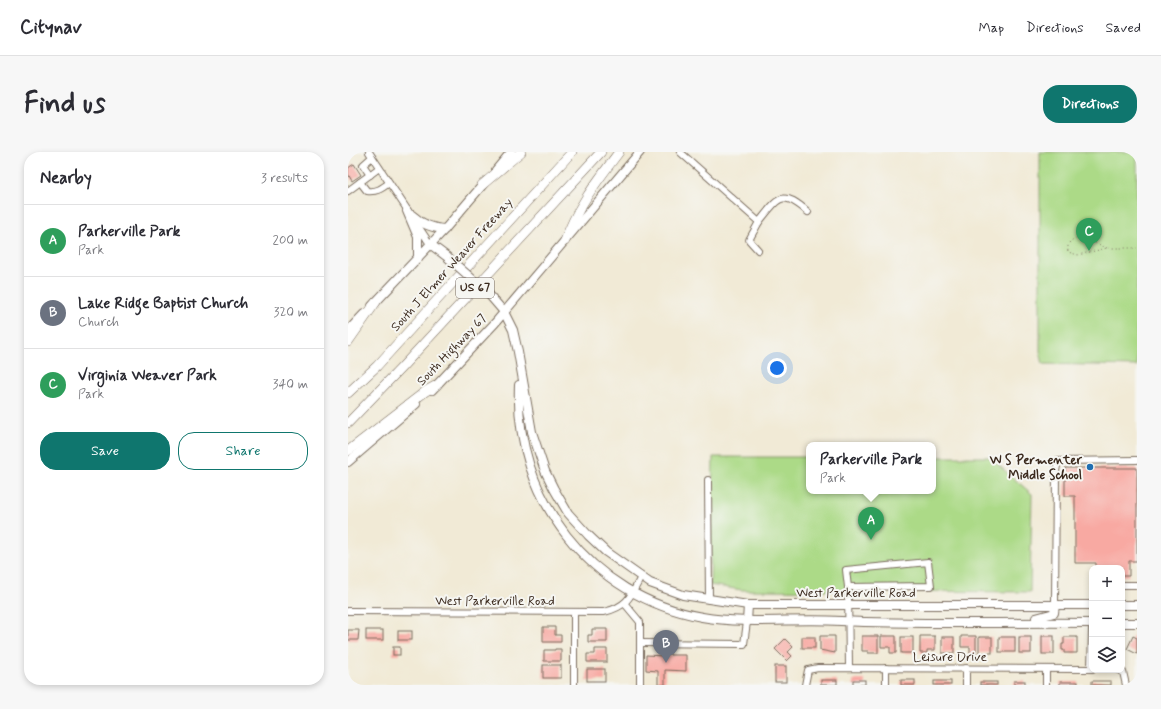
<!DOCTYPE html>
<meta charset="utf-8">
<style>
body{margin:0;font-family:Mynerve,sans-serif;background:#f7f7f7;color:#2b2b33}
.controls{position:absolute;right:12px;bottom:12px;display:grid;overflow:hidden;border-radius:8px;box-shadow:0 2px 6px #0003}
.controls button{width:36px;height:36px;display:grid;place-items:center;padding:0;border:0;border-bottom:1px solid #e1e1e2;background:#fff;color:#2b2b33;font:20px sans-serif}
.you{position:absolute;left:429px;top:216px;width:14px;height:14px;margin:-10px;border:3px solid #fff;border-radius:50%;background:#1a73e8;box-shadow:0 0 0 6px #1a73e833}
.badge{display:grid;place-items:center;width:26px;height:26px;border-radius:50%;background:#0f766e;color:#fff;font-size:13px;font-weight:700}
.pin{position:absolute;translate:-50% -33px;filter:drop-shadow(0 1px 2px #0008)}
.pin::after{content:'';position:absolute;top:21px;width:14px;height:12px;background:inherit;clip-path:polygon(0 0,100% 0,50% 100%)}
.popup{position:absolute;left:458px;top:290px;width:130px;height:52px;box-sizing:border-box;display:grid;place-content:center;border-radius:8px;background:#fff;filter:drop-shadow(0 1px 3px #0005);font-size:13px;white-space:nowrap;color:#7c7c81}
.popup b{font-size:15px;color:#2b2b33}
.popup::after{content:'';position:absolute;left:50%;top:100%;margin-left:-8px;border:8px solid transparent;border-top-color:#fff}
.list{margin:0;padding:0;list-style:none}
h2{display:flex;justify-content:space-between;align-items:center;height:52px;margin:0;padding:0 16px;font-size:17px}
h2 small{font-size:13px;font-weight:400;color:#7c7c81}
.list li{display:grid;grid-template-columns:26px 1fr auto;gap:12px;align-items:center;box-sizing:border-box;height:72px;padding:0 16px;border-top:1px solid #e1e1e2}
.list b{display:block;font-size:15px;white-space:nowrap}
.list p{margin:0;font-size:13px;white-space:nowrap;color:#7c7c81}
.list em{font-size:13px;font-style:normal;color:#7c7c81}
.actions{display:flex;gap:8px;padding:12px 16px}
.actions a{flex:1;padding:9px 0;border:1px solid #0f766e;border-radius:16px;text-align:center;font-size:14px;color:#0f766e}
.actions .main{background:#0f766e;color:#fff}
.icon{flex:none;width:22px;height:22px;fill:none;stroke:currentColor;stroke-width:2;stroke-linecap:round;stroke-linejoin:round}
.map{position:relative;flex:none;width:789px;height:533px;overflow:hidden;border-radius:16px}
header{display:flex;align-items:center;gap:24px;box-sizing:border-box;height:56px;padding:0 20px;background:#fff;border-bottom:1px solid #e1e1e2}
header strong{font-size:19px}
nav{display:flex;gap:22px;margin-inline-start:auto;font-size:14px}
.intro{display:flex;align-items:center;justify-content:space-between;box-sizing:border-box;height:96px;padding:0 24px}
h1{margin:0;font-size:28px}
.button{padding:10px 18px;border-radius:16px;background:#0f766e;color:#fff;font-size:14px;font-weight:700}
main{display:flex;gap:24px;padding:0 24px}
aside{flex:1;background:#fff;border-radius:16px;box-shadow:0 2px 6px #0003}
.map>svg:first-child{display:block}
</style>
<header>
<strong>Citynav</strong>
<nav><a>Map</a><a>Directions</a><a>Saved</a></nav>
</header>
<div class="intro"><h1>Find us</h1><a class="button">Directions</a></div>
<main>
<aside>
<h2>Nearby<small>3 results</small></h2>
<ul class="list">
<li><span class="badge" style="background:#2e9e5b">A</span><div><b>Parkerville Park</b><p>Park</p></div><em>200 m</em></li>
<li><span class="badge" style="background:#6b7280">B</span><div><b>Lake Ridge Baptist Church</b><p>Church</p></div><em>320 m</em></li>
<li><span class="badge" style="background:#2e9e5b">C</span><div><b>Virginia Weaver Park</b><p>Park</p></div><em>340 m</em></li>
</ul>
<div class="actions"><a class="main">Save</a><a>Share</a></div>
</aside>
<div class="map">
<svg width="789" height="533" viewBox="0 0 789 533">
<rect width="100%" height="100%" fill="#f6f6f2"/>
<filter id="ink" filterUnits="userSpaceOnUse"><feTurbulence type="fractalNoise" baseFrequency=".025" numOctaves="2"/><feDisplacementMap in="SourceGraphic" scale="8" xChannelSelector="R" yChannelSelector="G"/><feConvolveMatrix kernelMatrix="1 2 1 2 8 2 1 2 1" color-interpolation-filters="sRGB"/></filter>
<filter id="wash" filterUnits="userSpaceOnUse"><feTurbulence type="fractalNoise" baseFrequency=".012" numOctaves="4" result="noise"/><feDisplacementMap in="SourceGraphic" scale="16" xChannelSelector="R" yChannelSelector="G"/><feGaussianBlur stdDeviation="0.9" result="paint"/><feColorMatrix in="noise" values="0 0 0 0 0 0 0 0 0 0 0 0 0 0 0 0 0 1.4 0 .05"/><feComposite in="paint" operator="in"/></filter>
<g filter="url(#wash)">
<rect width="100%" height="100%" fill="#f1ead6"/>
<g fill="#acda87" stroke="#748252">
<polygon points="692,0 789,0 789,214 695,212 692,199"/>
<polygon points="365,305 461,305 461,339 585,339 585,305 641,305 684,342 682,440 394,438 362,433"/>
</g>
<g id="blocks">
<g fill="#f8a9a2">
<polygon points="6,12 13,23 4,29 0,22 0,16"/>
<polygon points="717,316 789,316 789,409 781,409 781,424 774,424 774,416 748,416 748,411 727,411 727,344 717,344"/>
<polygon points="195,475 207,475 207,483 213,483 213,490 195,490"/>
<polygon points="244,477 259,477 259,490 240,490 240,483 244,483"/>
<polygon points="0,478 11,478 10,488 0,488"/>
<rect x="18" y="478" width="17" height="10"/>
<rect x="50" y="479" width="14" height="9"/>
<polygon points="472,484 487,484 487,501 472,498"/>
<polygon points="514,484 530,484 530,501 520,501 520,499 514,499"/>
<polygon points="533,484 548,484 548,501 542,501 542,495 533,495"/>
<polygon points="572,484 587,484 587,498 579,498 579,501 572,501"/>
<polygon points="613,484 628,484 628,502 622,502 622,495 613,495"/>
<rect x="694" y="484" width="12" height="18"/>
<polygon points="785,484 789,486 789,502 779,497"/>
<rect x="454" y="485" width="13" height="11"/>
<rect x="553" y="485" width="12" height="16"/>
<rect x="594" y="485" width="12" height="16"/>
<rect x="631" y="485" width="13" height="16"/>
<rect x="651" y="485" width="16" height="15"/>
<rect x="671" y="485" width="12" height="16"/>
<polygon points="716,485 729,485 729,501 716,501 716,498 714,498 714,492 716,492"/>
<polygon points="437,487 445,495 440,500 444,504 439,509 427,497"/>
<rect x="45" y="495" width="7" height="8"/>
<polygon points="207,497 213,497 213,509 196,509 196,498 207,498"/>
<polygon points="247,497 259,497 259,510 239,510 239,502 247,502"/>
<polygon points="315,497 322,497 322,503 338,503 338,519 317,518 317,533 310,533 310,519 298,518 298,503 315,504"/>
<rect x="195" y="513" width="18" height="13"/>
<rect x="427" y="514" width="11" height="16"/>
<rect x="239" y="517" width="18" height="12"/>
<rect x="473" y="528" width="16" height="5"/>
<rect x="505" y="528" width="12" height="5"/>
<rect x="553" y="528" width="14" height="5"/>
<rect x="586" y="529" width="17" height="4"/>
<rect x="666" y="529" width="11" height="4"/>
<rect x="744" y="529" width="19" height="4"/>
<rect x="632" y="530" width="17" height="3"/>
<rect x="712" y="530" width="18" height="3"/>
</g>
</g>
</g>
<g filter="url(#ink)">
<use href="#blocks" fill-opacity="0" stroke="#7b6d5e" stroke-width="1"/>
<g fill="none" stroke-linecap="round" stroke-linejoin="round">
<defs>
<g id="minor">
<polyline points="21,0 82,92"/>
<path d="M332,0L411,70C431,45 434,37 460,60"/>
<polyline points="22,23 15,13 24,5"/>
<path d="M12,30L19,39C29,40 33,37 41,31"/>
<polyline points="0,39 31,16"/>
<polyline points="410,98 401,88 411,70"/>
<polyline points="360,328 361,448"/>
<polyline points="774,433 789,433"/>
<polyline points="500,435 583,434 580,410 498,418 500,435 501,516"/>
<polyline points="277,452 292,470 292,533"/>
<polyline points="707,453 708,319 710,309 789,308"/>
<path d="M0,459L256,460C279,455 283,444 293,425"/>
<polyline points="292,491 396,492 399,470"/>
<polyline points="538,516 538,533"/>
<polyline points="618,516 618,533"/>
<polyline points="743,517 744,477"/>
<polyline points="771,518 775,520 778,533"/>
<polyline points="226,533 226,461"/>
<polyline points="457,533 460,518 470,516 744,517"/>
<polyline points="698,533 698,517"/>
</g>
<g id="major">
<polyline points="148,18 163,0"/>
<polyline points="59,59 70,85 70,106"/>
<path d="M64,63C74,72 83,76 97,77"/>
<polyline points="82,92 98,104"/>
<polyline points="138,139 156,160 165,178 170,200 184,280 197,319 206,337 220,361 240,383 258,400 302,431 335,443 400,453 744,453"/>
<polyline points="24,154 97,77 138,29"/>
<polyline points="0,179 16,162"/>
<path d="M171,233C166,345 242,445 354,465C400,473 446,466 493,469C576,473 661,470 744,471"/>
<polyline points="84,238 147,171 292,0"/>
<polyline points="0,310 68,252"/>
<polyline points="774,453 789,453"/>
<polyline points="688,466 706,461 707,453"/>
<polyline points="399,470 400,453"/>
<polyline points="774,471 789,471"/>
</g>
<g id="highway">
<polyline points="134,33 173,0"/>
<path d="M217,89C228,56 250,28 271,0"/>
<polyline points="0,190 28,150"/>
<polyline points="0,241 29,214 224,0"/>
<polyline points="0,271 54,215 253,0"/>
<polyline points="0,299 78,239 89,233"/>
</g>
</defs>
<use href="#minor" stroke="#7b6d5e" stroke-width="8"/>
<use href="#major" stroke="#7b6d5e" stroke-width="10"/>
<use href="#highway" stroke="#7b6d5e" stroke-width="10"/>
<path stroke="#7b6d5e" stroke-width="1" stroke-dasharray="1 3" stroke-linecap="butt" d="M759,96C748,91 717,76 720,100L730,103L759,96H789"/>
<use href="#minor" stroke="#fff" stroke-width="6"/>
<use href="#major" stroke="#fff" stroke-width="8"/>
<use href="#highway" stroke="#fff" stroke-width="9"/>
<defs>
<polyline id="major-bridge" points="98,104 138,139"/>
</defs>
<use href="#major-bridge" stroke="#7b6d5e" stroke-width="10" stroke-linecap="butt"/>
<use href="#major-bridge" stroke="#fff" stroke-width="8"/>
</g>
</g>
<circle fill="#1f6fb2" stroke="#f6f6f2" stroke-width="1.5" cx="742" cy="315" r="4"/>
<g text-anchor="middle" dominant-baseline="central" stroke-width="4" stroke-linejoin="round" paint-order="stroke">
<rect fill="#f6f6f2" stroke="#73675e" stroke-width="1" x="108" y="126" width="38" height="20" rx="3"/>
<g font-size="12" font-weight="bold" fill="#3b2a1e">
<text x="127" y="136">US 67</text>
</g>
<g font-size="13" fill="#3b2a1e" stroke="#f6f6f2">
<text transform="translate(104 113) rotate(-48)">South J Elmer Weaver Freeway</text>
<text transform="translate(104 198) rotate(-46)">South Highway 67</text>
<text x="508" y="441">West Parkerville Road</text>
<text x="147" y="449">West Parkerville Road</text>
<text x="602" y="505">Leisure Drive</text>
</g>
<g font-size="13" font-weight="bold" fill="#3b2a1e" stroke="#f6f6f2" text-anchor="end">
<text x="734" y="308">W S Permenter<tspan x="734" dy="15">Middle School</tspan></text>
</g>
</g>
</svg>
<div class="controls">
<button>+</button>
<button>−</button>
<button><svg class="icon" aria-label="layers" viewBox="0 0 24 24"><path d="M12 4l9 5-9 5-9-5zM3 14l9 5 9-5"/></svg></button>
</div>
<div class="you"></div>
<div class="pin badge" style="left:523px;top:388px;background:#2e9e5b">A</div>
<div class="popup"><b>Parkerville Park</b>Park</div>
<div class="pin badge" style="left:318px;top:511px;background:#6b7280">B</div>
<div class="pin badge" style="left:741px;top:99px;background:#2e9e5b">C</div>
</div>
</main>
